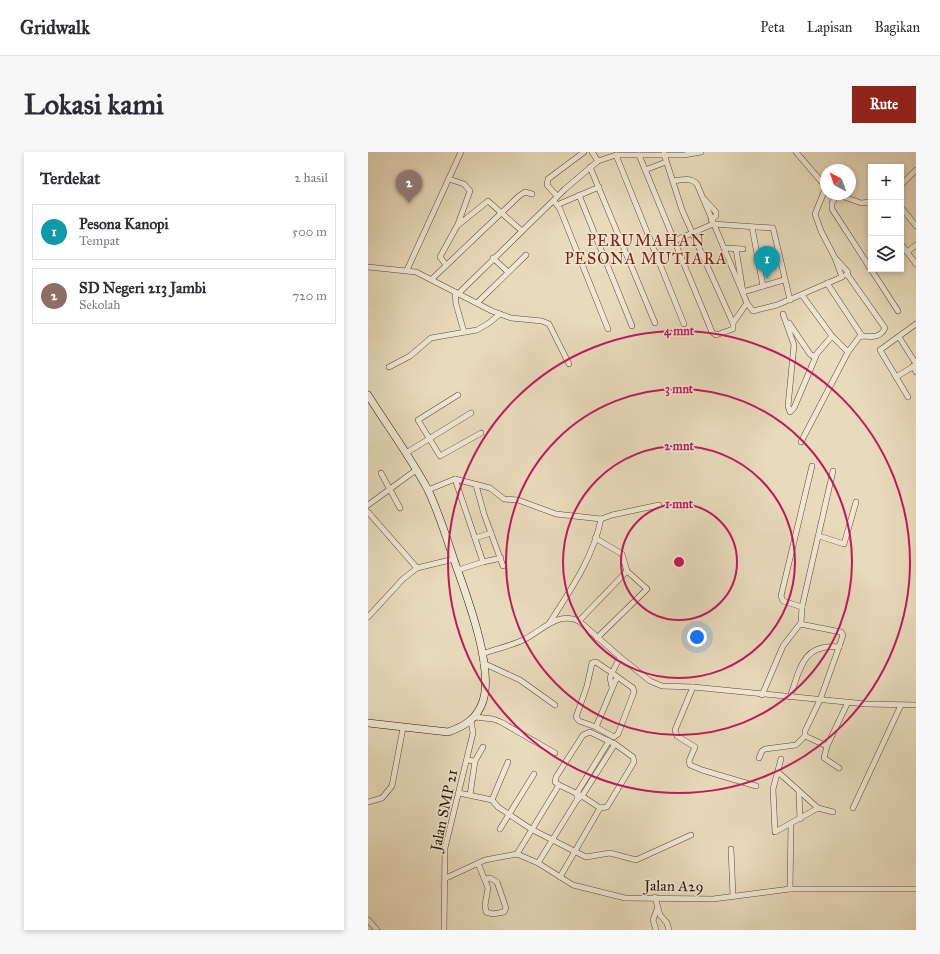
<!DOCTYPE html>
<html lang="id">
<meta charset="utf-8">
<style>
body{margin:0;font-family:"IM FELL Great Primer",serif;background:#f7f7f7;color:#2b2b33}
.controls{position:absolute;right:12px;top:12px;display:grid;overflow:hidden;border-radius:0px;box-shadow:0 2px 6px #0003}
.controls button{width:36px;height:36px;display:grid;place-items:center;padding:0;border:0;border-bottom:1px solid #e1e1e2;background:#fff;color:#2b2b33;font:20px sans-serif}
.compass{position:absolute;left:452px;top:12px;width:36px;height:36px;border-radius:50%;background:#fff;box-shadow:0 2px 6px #0003;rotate:319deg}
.you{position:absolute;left:329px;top:485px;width:14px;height:14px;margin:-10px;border:3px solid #fff;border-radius:50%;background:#1a73e8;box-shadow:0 0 0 6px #1a73e833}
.badge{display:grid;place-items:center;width:26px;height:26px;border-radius:50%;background:#8f2418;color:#fff;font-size:13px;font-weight:700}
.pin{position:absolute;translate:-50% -33px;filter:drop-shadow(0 1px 2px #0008)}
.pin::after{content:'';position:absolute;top:21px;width:14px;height:12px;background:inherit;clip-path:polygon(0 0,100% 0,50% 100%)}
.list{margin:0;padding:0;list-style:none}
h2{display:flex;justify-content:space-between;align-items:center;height:52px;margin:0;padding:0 16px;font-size:17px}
h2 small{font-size:13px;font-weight:400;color:#7c7c81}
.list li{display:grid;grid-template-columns:26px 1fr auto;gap:12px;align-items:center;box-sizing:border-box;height:56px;margin:0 8px 8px;padding:0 8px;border:1px solid #e1e1e2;border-radius:0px}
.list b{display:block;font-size:15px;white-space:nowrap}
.list p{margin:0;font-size:13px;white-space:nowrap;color:#7c7c81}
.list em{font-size:13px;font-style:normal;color:#7c7c81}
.icon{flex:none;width:22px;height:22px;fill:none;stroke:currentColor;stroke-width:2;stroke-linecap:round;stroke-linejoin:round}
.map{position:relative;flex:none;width:548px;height:778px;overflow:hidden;border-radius:0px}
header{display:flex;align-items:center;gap:24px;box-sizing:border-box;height:56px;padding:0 20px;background:#fff;border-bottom:1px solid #e1e1e2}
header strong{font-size:19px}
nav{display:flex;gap:22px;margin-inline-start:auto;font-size:14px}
.intro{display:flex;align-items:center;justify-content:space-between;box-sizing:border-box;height:96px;padding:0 24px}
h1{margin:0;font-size:28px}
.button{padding:10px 18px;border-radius:0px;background:#8f2418;color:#fff;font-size:14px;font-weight:700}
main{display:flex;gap:24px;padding:0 24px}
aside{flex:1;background:#fff;border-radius:0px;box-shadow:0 2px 6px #0003}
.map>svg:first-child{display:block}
</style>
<header>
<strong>Gridwalk</strong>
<nav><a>Peta</a><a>Lapisan</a><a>Bagikan</a></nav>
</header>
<div class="intro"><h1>Lokasi kami</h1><a class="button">Rute</a></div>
<main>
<aside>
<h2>Terdekat<small>2 hasil</small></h2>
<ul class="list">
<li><span class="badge" style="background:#0f9aa8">1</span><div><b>Pesona Kanopi</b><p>Tempat</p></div><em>500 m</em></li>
<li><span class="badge" style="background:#8d6e63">2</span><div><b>SD Negeri 213 Jambi</b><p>Sekolah</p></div><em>720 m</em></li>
</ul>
</aside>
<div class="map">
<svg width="548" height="778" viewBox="0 0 548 778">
<rect width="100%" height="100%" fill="#e8dabc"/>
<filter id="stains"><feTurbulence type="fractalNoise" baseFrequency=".005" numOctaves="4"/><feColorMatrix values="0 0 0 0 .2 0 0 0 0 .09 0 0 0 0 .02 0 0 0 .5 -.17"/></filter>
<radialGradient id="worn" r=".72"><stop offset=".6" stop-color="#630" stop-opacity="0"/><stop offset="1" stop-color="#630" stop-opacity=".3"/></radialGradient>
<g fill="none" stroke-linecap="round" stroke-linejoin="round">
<defs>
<g id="street">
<polyline points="224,0 230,9"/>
<polyline points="428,0 458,35"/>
<polyline points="248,3 316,172"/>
<polyline points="271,3 344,180 348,183 365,177 365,171 314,58 296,2"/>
<polyline points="222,15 287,171"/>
<polyline points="277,18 298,10"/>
<polyline points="81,27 96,32 102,39 90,72"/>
<path d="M305,29C314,28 322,25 329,32L379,151L365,171"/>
<polyline points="533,33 548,18"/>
<polyline points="468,42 493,51 503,50"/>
<polyline points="211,43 264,174"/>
<polyline points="469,43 464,51 464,57 530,159"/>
<polyline points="189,44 179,33 180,27 216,0"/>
<polyline points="336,47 348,60 348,64 343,68"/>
<polyline points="186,49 192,57 240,177"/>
<polyline points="189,53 231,35"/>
<polyline points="533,55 548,74"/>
<polyline points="384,75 395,134"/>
<polyline points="306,89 345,72 405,76 422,148"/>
<polyline points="533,92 548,112"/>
<polyline points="356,96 375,97"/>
<polyline points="368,97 375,140 416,128"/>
<polyline points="539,100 548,93"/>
<polyline points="125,106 140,120"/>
<polyline points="469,108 480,120 478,123"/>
<polyline points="78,113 72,105 89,74 120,49 154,79"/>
<polyline points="0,115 48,120 124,159 143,166 174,169 181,172 201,212"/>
<polyline points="39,118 93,0"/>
<path d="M479,122L517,176C511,188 502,184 492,184L480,200"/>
<polyline points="64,127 151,44 157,40 164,42"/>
<polyline points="459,131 494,184"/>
<polyline points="87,140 88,152 96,180"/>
<polyline points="90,142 197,37 230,9 248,3 316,3 333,0"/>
<polyline points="109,151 158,103"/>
<polyline points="379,151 385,159 409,153 474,125 467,106 453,79 447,62 458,35"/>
<polyline points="415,162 426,193 420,254 422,260 426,256 448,204"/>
<polyline points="421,171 442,202 446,205 464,184"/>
<polyline points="531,185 548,212"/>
<polyline points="545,214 548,220"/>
<polyline points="21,215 42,204 63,186 109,178 121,171 132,162"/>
<polyline points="528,225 548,213"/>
<polyline points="90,243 50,268 72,304 113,281"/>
<polyline points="540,245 512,198 548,172"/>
<polyline points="433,290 480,200 464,184 434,143"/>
<polyline points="38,301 103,261"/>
<polyline points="13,321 32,356"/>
<polyline points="87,327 115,410"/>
<polyline points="108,333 116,362 135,414"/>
<path d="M60,338L87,327L122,336L136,347L150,348L188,362L233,367C226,404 202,439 182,470"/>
<polyline points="0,353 48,318"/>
<polyline points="0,360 49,416"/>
<polyline points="233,367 244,363 291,353"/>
<polyline points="451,384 476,392 488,350"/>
<polyline points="107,386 123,381"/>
<polyline points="227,386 254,402 259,419 279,437 229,486"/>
<polyline points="90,418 115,410 133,406"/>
<polyline points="434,455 415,449 413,444 444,314"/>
<polyline points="0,465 35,427 49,416 86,407"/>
<polyline points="211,469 259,419"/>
<polyline points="433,471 434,455 465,319"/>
<path d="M114,502C128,497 142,494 155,488C174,479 189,459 211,469L252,505L282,529L294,534L325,535L498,552L548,553"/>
<polyline points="115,511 152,528 187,553"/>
<polyline points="249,525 228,575 246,585 250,582 266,540 265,536 244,521 252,505"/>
<polyline points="325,535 307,578 309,584 327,595 321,609 322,613 334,618 388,634"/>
<polyline points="394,543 415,494 432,472 473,480 475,483 471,495"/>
<path d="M422,545C432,518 434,491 471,495L452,548L437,579V584L459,594L480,550"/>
<polyline points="107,565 125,567 133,570 187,601"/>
<polyline points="228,575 211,569 208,565 219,534 224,511 228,510 244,521 242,526 244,535"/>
<polyline points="459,594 456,606 471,616"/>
<polyline points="391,606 394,599 397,597 428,593 437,584"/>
<polyline points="413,607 405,637 407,680 450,656 465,660"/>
<polyline points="99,608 107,609 102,643"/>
<polyline points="107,609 115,595"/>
<polyline points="410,620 450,656"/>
<polyline points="191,633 214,644 232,656"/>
<polyline points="431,640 432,667"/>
<polyline points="91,641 124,648 130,655 163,677 218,705 242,701 268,708 323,683"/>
<polyline points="124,648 140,610"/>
<polyline points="209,648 209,641 241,589"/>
<polyline points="0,650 14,646 24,634 35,576"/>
<polyline points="485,656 533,553"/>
<polyline points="132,677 166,622"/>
<polyline points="363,697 365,744"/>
<polyline points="149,702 191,633 187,630 188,625 215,583 222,580 247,592 265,605 266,610 239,655 232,656 192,725"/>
<polyline points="110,711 120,736 117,753 118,760 125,762 136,760 138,756 129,730 122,726 118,727"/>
<polyline points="170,711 209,648 214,644 247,592"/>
<polyline points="78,726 117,708 149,702 170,711 205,733 257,746 345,747 422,737 548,737"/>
<polyline points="422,737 423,672"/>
<polyline points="287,745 292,763 299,771 301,778"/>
<polyline points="0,768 9,778"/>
<polyline points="76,778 77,696 105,581 103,569"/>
<polyline points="288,778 285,768 289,757"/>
</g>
<path id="secondary" d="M0,243C20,275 42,304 60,338C71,361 78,384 86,408C98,442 126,514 115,549C109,567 97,574 80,580L0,571"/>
</defs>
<use href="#street" stroke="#5a4734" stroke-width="6"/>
<use href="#secondary" stroke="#2a1607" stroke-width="8"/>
<use href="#street" stroke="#f0e7d3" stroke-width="5"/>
<use href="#secondary" stroke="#f0e7d3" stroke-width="7"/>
</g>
<g fill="none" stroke="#c2185b" stroke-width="2">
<circle cx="311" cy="410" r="58"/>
<circle cx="311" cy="410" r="116"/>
<circle cx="311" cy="410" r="173"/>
<circle cx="311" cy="410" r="231"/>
</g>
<g text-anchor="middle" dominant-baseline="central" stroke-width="3" stroke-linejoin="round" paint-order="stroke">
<g font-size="15" fill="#2a1607" stroke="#f0e7d3">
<text transform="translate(76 658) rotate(-78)">Jalan SMP 21</text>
<text transform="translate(306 734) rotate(1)">Jalan A29</text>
</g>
<g font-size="16" letter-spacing="1" fill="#7a1f14" stroke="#f0e7d3">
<text x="278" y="88">PERUMAHAN<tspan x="278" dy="18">PESONA MUTIARA</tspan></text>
</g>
</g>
<circle cx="311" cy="410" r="6" fill="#c2185b" stroke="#f0e7d3" stroke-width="2"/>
<g font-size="12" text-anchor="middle" font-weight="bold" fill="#c2185b" stroke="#f0e7d3" stroke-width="3" stroke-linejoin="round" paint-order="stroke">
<text x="311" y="183">4 mnt</text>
<text x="311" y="241">3 mnt</text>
<text x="311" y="298">2 mnt</text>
<text x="311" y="356">1 mnt</text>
</g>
<rect width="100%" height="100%" filter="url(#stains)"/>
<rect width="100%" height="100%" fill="url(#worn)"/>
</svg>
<div class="controls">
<button>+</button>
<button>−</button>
<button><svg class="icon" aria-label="layers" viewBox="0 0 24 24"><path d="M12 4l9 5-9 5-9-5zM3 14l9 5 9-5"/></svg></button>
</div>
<svg class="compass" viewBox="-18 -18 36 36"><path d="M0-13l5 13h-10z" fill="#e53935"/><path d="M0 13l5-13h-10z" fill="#7c7c81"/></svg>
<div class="you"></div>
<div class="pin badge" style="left:399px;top:127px;background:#0f9aa8">1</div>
<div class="pin badge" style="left:41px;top:51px;background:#8d6e63">2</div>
</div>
</main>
